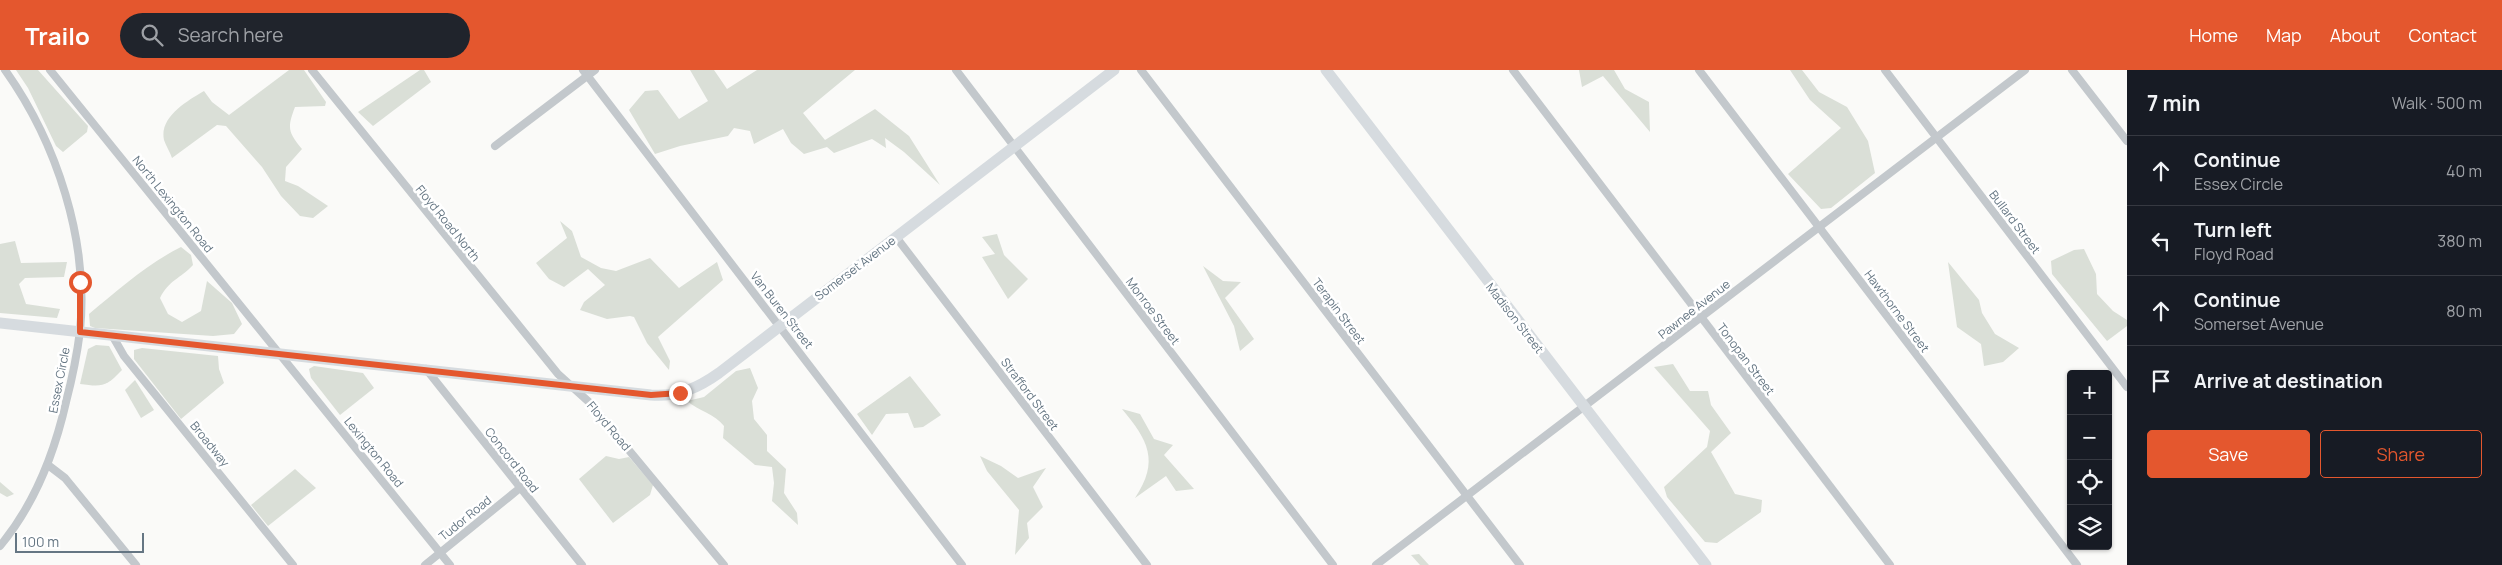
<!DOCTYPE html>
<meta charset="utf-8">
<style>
body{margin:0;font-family:Manrope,sans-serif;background:#20242c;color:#f1f3f6}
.controls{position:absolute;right:15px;bottom:15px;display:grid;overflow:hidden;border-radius:5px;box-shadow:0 1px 4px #0004}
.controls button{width:45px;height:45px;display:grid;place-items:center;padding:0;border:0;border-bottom:1px solid #363941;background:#171b24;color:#f1f3f6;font:25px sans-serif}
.scale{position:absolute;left:15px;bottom:12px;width:129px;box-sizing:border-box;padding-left:5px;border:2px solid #657683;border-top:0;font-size:14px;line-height:18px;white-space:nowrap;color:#657683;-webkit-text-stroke:4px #fff;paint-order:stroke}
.stop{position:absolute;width:15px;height:15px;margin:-11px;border:4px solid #e4572e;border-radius:50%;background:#fff}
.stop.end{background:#e4572e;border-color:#fff;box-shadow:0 1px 5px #0008}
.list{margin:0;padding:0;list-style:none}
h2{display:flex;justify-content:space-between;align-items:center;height:65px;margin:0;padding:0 20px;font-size:21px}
h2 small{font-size:16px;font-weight:400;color:#9ea1a6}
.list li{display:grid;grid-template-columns:32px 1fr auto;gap:15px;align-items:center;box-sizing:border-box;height:70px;padding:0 20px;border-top:1px solid #363941}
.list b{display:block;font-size:19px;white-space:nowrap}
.list p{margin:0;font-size:16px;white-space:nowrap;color:#9ea1a6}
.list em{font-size:16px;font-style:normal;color:#9ea1a6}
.actions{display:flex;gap:10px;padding:15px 20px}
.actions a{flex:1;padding:11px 0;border:1px solid #e4572e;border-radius:5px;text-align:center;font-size:18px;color:#e4572e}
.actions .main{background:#e4572e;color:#fff}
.icon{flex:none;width:28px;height:28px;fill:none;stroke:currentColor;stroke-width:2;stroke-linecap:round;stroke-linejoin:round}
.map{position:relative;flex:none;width:2127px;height:495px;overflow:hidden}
header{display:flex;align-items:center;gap:30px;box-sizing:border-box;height:70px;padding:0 25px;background:#e4572e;color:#fff}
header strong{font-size:24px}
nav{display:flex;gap:28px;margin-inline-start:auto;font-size:18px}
.search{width:350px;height:45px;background:#20242c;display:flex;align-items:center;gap:12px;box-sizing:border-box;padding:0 18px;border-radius:28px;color:#9ea1a6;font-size:19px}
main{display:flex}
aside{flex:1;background:#171b24}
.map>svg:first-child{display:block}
</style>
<header>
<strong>Trailo</strong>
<div class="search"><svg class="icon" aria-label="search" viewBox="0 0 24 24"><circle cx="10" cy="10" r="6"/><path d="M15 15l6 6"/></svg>Search here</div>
<nav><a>Home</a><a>Map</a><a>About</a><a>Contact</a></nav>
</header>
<main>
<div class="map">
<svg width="2127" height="495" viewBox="0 0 2127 495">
<rect width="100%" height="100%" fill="#fafaf8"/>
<g fill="#dadfd7">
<polygon points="16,0 38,0 88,56 87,62 63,82 56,76 28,18"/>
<path d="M289,0H304L326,32L325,36L295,37C287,58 288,62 302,79L286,97L285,111L298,116L328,136L313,148L300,146L281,126L262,97L226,56L217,55L172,88C170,82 166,76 164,70C159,47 187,31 204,21L212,32L229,45Z"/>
<polygon points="420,0 424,0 431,12 373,56 358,42"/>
<polygon points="690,0 714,0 727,19 757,0 855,0 803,43 825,70 875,39 909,66 940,115 904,82 885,68 886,78 872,69 834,83 827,77 804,84 791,73 783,59 754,74 750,61 734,58 728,66 680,76 655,84 629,40 645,21 658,20 679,49 708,31"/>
<polygon points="1579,0 1614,0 1625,19 1649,32 1650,62 1603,6 1582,17"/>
<polygon points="1790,0 1802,0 1819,22 1847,37 1868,71 1875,103 1831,138 1821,139 1788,104 1841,58 1810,30"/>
<polygon points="560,151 572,161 581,187 601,198 616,201 650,188 679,218 717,192 723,210 658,267 670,291 669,300 647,273 634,247 630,246 607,249 580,240 584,232 605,215 588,199 564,217 549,209 536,193 567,168"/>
<polygon points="997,164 1004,185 1028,209 1008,229 982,187 995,184 982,167"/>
<polygon points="15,171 21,193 67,192 64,207 25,208 19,214 26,234 60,239 57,248 0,243 0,174"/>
<path d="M181,177L191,185L193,195C180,209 169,210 160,228L168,244L182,252L201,241L207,211L232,233L242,254L234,264L213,266L95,258L90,256L89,244C118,220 147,194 181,177Z"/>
<polygon points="2084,179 2096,204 2097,224 2113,241 2127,250 2127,256 2107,271 2052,204 2051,191 2074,180"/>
<polygon points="1948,192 1979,230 1982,243 1995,264 2019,278 2003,292 1984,296 1981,274 1957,257"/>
<polygon points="1203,196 1223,211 1241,212 1225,228 1254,269 1240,281 1234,256"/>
<path d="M96,275L109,276L122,300C106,317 102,317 80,314L88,279Z"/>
<polygon points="142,278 218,286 219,299 224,313 181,349 134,289 134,280"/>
<polygon points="1673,294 1690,321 1708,321 1711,335 1731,363 1711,382 1735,424 1762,430 1761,442 1717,473 1705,472 1667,427 1664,417 1707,377 1710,361 1654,297"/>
<polygon points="314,296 363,303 374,318 340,345 311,308 309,299"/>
<path d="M750,298L758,318L752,331L754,349L767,365V381L786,399L784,423L797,443L798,455L772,431L774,413L772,397L755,395L723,368L724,356C715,344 699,341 687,331L704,327L736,301Z"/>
<polygon points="910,306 941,345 923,357 914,358 908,343 886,344 872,365 857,344"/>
<polygon points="135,310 154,340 141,348 125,320"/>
<path d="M1122,339L1140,344L1154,369L1173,375L1164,385L1194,419L1176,421L1166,406L1135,428C1160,391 1148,370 1122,339Z"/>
<polygon points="606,386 619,389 629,387 653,415 650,425 613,453 579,409"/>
<polygon points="980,386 1001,396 1018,408 1046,398 1033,417 1043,437 1027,453 1029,468 1015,485 1019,440 987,401"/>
<polygon points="295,399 316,418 268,456 251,435"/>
<polygon points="0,412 14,424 7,427 0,423"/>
<polygon points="1419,484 1429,495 1420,495 1411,485"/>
</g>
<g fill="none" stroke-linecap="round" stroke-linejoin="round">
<g stroke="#c3c8cc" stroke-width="8">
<polyline points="50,0 450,495"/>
<polyline points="312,0 558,304 589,332 724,495"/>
<polyline points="583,0 962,495"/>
<polyline points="956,0 1333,495"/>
<polyline points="1141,0 1520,495"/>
<polyline points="1513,0 1890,495"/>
<polyline points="1699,0 2077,495"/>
<polyline points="1885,0 2127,317"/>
<polyline points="2072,0 2127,71"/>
<polyline points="495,76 595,0"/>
<polyline points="896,167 1147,495"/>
<polyline points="112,265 124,286 293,495"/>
<polyline points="426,299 582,495"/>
<polyline points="48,395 65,408 136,495"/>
<path d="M0,476C35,434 54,385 66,332C72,309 77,285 80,261C89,171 57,73 5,0"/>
<polyline points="425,495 520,418"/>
<polyline points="1376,495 2025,0"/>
</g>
<g stroke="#d6dbdf" stroke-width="11">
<polyline points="1326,0 1706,495"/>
<path d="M0,253L651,325C678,327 698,318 719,303L1114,0"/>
</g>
</g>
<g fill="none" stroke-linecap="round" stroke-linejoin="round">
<polyline stroke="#e4572e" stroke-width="6" points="80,212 80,262 651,325 680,323"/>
</g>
<g text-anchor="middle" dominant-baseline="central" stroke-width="5" stroke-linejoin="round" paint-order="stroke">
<g font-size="12" fill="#657683" stroke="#fff">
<text transform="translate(173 134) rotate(51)">North Lexington Road</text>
<text transform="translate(2015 152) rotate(53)">Bullard Street</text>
<text transform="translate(448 153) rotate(51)">Floyd Road North</text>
<text transform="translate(855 198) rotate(-37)">Somerset Avenue</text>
<text transform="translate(1694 239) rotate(-38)">Pawnee Avenue</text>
<text transform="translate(782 240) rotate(52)">Van Buren Street</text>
<text transform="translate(1153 241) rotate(53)">Monroe Street</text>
<text transform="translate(1339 241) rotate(53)">Terapin Street</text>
<text transform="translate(1897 241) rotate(53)">Hawthorne Street</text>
<text transform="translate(1515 248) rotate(52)">Madison Street</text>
<text transform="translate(1746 289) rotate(53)">Tonopan Street</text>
<text transform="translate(59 310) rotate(-79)">Essex Circle</text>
<text transform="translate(1030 324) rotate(53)">Strafford Street</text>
<text transform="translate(609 356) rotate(50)">Floyd Road</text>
<text transform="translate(210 374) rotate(51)">Broadway</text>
<text transform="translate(374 382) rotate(51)">Lexington Road</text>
<text transform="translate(512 390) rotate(52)">Concord Road</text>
<text transform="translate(465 448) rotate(-39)">Tudor Road</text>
</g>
</g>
</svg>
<div class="controls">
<button>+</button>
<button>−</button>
<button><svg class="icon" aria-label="locate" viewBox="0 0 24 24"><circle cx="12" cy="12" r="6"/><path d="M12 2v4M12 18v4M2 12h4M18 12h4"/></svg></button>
<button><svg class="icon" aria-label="layers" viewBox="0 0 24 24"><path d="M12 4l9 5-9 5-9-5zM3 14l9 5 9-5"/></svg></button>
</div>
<div class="scale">100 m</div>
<div class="stop" style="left:80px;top:212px"></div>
<div class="stop end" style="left:680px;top:323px"></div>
</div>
<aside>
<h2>7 min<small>Walk · 500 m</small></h2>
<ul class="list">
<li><svg class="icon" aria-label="ahead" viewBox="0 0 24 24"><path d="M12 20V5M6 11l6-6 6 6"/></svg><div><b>Continue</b><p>Essex Circle</p></div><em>40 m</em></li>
<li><svg class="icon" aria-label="left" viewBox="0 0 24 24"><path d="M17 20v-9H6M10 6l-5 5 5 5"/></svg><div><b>Turn left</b><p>Floyd Road</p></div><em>380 m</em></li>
<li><svg class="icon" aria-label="ahead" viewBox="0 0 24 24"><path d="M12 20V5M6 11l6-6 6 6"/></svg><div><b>Continue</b><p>Somerset Avenue</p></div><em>80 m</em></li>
<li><svg class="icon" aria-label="arrive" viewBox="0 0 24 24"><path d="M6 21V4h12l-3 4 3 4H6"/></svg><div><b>Arrive at destination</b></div></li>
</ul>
<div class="actions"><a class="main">Save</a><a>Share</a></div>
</aside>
</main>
